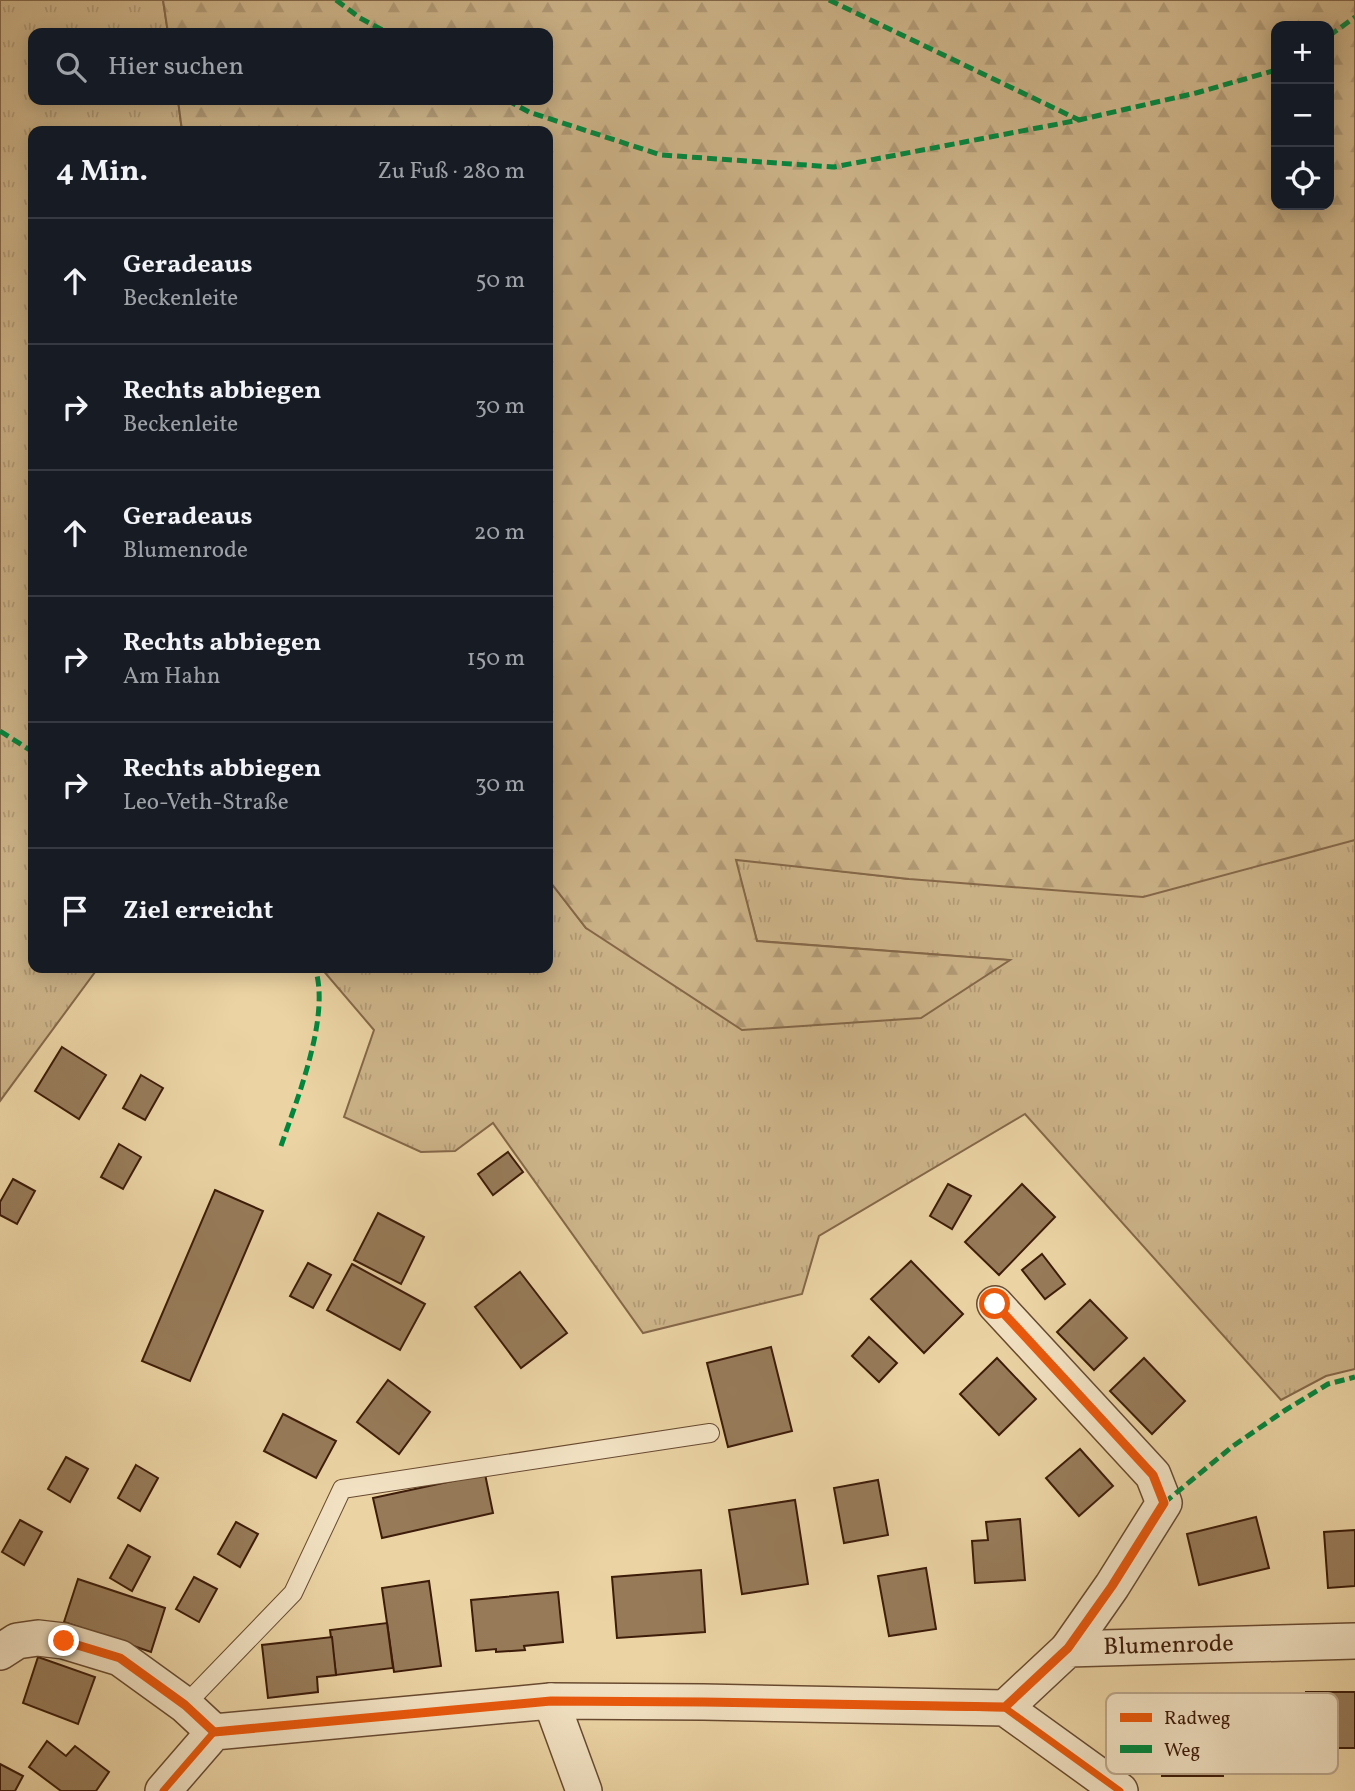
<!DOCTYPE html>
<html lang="de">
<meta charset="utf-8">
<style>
body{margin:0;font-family:Vollkorn,serif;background:#20242c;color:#f1f3f6}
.controls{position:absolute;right:21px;top:21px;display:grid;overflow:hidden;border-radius:14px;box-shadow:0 4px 18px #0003}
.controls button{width:63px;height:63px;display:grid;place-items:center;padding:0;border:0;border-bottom:2px solid #363941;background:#171b24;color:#f1f3f6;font:35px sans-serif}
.stop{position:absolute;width:21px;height:21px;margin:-16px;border:5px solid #ea580c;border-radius:50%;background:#fff}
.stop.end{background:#ea580c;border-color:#fff;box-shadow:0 2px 7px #0008}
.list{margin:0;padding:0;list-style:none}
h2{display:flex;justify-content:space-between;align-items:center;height:91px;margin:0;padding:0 28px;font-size:30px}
h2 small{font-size:23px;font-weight:400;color:#9ea1a6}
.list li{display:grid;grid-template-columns:46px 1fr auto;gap:21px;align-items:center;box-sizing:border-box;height:126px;padding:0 28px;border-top:2px solid #363941}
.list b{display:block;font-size:26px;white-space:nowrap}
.list p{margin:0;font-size:23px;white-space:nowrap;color:#9ea1a6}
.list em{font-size:23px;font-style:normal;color:#9ea1a6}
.icon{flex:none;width:38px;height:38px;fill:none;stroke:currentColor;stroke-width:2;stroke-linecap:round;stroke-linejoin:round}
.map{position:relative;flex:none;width:1355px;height:1791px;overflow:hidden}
.search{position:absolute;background:#171b24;box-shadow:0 4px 18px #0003;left:28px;top:28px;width:525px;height:77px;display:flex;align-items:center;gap:18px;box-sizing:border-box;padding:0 24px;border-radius:14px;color:#9ea1a6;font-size:26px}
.panel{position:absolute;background:#171b24;box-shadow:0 4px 18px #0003;left:28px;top:126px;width:525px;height:847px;border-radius:14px}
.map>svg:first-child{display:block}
</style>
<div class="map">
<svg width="1355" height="1791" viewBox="0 0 1355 1791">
<defs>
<pattern id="grass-tufts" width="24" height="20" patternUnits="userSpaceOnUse" patternTransform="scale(1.75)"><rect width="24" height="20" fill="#cdb489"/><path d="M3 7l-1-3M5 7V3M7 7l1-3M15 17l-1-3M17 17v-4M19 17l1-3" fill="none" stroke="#b19a75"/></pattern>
<pattern id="forest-firs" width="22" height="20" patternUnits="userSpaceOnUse" patternTransform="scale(1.75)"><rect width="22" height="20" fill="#cdb489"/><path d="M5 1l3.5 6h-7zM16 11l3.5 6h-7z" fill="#b19a75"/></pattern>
</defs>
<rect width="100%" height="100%" fill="#ebd3a3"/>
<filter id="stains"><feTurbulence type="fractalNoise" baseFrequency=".00286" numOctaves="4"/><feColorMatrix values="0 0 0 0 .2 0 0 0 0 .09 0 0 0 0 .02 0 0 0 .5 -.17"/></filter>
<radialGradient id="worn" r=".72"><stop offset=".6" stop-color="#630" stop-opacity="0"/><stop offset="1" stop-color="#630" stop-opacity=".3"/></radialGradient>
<g fill="url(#grass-tufts)" stroke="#856849" stroke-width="2">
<polygon points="0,0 163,0 168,33 33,33 33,100 178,100 182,131 33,131 33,968 98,968 0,1101"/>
<polygon points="1355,840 1355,1369 1326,1376 1281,1400 1025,1114 819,1236 802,1294 643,1333 493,1123 455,1151 421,1152 344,1117 374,1030 321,968 548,968 548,879 586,928 920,1018 1008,960 757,941 735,859 909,879"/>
</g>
<path fill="url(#forest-firs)" stroke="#856849" stroke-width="2" fill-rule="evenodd" d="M163,0H1355V840L1143,897L909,879L736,860L757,941L1010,960L921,1018L742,1030L586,928L548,879V131H182L178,100H548V33H168ZM1276,26H1329V205H1276Z"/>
<g fill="#977b59" stroke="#3d1c09" stroke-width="2">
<polygon points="62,1047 106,1075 79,1119 35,1091"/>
<polygon points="141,1075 163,1088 145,1120 123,1108"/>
<polygon points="119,1144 141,1157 123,1189 101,1177"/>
<polygon points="508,1152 523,1172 493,1195 478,1174"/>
<polygon points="13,1179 35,1191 17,1224 0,1215 0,1202"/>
<polygon points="948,1184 971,1196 952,1229 930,1216"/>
<polygon points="1022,1184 1055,1217 999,1275 965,1242"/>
<polygon points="215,1190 263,1211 190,1381 142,1361"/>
<polygon points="378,1213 424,1237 401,1284 354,1260"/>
<polygon points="1042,1254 1065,1284 1045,1299 1022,1270"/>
<polygon points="911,1261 963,1314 924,1353 871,1299"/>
<polygon points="308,1263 331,1275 313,1308 290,1296"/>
<polygon points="352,1264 425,1304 400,1350 327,1310"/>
<polygon points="520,1272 567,1333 521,1368 475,1307"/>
<polygon points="1090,1300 1127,1338 1094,1370 1057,1332"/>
<polygon points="869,1337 897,1363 879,1382 852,1356"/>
<polygon points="771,1347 792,1431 728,1447 707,1363"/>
<polygon points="997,1358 1036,1399 999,1435 960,1394"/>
<polygon points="1144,1358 1185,1401 1152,1434 1110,1391"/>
<polygon points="388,1380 430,1412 399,1454 357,1422"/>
<polygon points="283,1414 336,1441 316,1478 264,1451"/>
<polygon points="1080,1449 1113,1486 1079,1516 1046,1478"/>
<polygon points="66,1457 88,1469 70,1502 48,1489"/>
<polygon points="136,1465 158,1478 140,1511 118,1498"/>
<polygon points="485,1474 493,1513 382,1538 373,1498"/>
<polygon points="878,1480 888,1535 844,1543 834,1488"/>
<polygon points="795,1500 808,1584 742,1594 729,1510"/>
<polygon points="1256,1517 1269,1568 1199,1585 1187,1534"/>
<polygon points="1020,1519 1025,1580 975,1583 972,1541 988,1540 986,1522"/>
<polygon points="20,1520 42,1532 24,1565 2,1552"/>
<polygon points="236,1522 258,1534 240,1567 218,1554"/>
<polygon points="1355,1530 1355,1586 1328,1588 1324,1532"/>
<polygon points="128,1545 150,1557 132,1591 110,1578"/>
<polygon points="926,1568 936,1629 889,1636 878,1576"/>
<polygon points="701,1570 705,1632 617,1638 612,1577"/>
<polygon points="194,1577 217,1589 199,1622 176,1609"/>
<polygon points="78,1579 165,1608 151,1652 64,1622"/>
<polygon points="429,1581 441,1666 394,1672 382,1588"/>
<polygon points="558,1592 563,1642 524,1646 525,1650 496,1652 496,1649 476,1651 471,1600"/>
<polygon points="387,1623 393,1668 336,1675 330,1630"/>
<polygon points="332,1637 336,1675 317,1677 318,1692 268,1698 262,1645"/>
<polygon points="38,1657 95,1677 78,1724 23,1703"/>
<polygon points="1306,1692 1355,1692 1355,1748 1307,1748"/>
<polygon points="1161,1698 1222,1698 1223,1776 1162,1776"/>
<polygon points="47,1741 66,1756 75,1746 109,1772 96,1791 61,1791 29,1767"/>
<polygon points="0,1764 23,1776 15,1791 0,1791"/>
</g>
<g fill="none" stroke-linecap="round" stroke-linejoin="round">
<defs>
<polyline id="lane" points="185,1705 293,1593 342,1489 710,1433"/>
<g id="street">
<polyline points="995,1304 1153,1475 1164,1503 1112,1586 1068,1649"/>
<polyline points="0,1652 17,1641 38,1638 64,1641 120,1658 185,1705 214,1732"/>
<polyline points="551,1701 584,1791"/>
<path id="s1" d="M1005,1708L1068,1649L1355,1641"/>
<polyline points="163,1791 214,1732 551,1701 703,1702 1005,1708 1120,1791"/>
</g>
</defs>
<use href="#lane" stroke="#684a30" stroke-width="20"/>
<use href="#street" stroke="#684a30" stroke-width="38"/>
<use href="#lane" stroke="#f2e2c3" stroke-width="18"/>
<use href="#street" stroke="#f2e2c3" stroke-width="35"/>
<g stroke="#00873e" stroke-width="5" stroke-dasharray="10 5" stroke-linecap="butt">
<polyline points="336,0 360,18 388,33"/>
<polyline points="829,0 1079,120"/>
<polyline points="1329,36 1355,17"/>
<polyline points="507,100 529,112 661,155 834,167 1079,120 1196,93 1276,70"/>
<polyline points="0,731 33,752"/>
<path d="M281,1146C297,1099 331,1016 315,968"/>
<polyline points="1164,1503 1233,1446 1284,1411 1328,1384 1355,1377"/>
</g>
<defs>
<g id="cycleway">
<polyline points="995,1304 1153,1475 1164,1503 1112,1586 1068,1649"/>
<polyline points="163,1791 214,1732 551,1701 703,1702 1005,1708 1120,1791"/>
</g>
</defs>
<use href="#cycleway" stroke="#f2e2c3" stroke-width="11"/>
<use href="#cycleway" stroke="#e8590c" stroke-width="7"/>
</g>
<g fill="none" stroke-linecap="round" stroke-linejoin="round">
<polyline stroke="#ea580c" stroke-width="9" points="64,1641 120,1658 185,1705 214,1732 551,1701 703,1702 1005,1707 1068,1648 1112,1586 1164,1503 1153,1475 995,1304"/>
</g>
<g text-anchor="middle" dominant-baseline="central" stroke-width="5" stroke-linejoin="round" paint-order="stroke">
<g font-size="24" fill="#3d1c09" stroke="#f2e2c3">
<text stroke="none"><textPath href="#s1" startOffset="187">Blumenrode</textPath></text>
</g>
</g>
<rect x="1106" y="1693" width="232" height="81" rx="10" fill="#f2e2c3" stroke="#bca78b" stroke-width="2"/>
<rect x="1120" y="1713" width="32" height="9" fill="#e8590c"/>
<rect x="1120" y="1745" width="32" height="8" fill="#00873e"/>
<g font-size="19" fill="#3d1c09">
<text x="1164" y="1724">Radweg</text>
<text x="1164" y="1756">Weg</text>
</g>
<rect width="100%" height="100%" filter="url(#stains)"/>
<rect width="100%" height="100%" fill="url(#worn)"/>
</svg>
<div class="controls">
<button>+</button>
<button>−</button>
<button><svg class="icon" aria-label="locate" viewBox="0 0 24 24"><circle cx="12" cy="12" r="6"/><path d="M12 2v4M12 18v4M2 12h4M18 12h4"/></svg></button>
</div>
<div class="stop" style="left:995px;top:1304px"></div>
<div class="stop end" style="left:64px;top:1641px"></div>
<div class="search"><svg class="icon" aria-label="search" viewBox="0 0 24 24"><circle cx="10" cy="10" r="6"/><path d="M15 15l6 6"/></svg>Hier suchen</div>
<section class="panel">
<h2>4 Min.<small>Zu Fuß · 280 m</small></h2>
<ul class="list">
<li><svg class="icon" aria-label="ahead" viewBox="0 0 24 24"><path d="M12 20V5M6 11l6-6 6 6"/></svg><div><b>Geradeaus</b><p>Beckenleite</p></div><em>50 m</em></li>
<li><svg class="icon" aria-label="right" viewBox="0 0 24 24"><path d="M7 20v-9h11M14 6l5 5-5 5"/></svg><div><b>Rechts abbiegen</b><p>Beckenleite</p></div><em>30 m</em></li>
<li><svg class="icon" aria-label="ahead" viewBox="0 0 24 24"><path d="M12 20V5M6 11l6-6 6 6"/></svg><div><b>Geradeaus</b><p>Blumenrode</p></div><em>20 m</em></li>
<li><svg class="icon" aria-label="right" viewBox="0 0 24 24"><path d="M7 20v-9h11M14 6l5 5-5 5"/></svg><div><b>Rechts abbiegen</b><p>Am Hahn</p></div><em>150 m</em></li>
<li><svg class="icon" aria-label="right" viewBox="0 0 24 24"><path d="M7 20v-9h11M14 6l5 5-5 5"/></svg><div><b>Rechts abbiegen</b><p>Leo-Veth-Straße</p></div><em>30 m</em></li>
<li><svg class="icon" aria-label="arrive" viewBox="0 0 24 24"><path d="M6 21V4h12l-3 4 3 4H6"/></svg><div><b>Ziel erreicht</b></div></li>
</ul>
</section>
</div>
